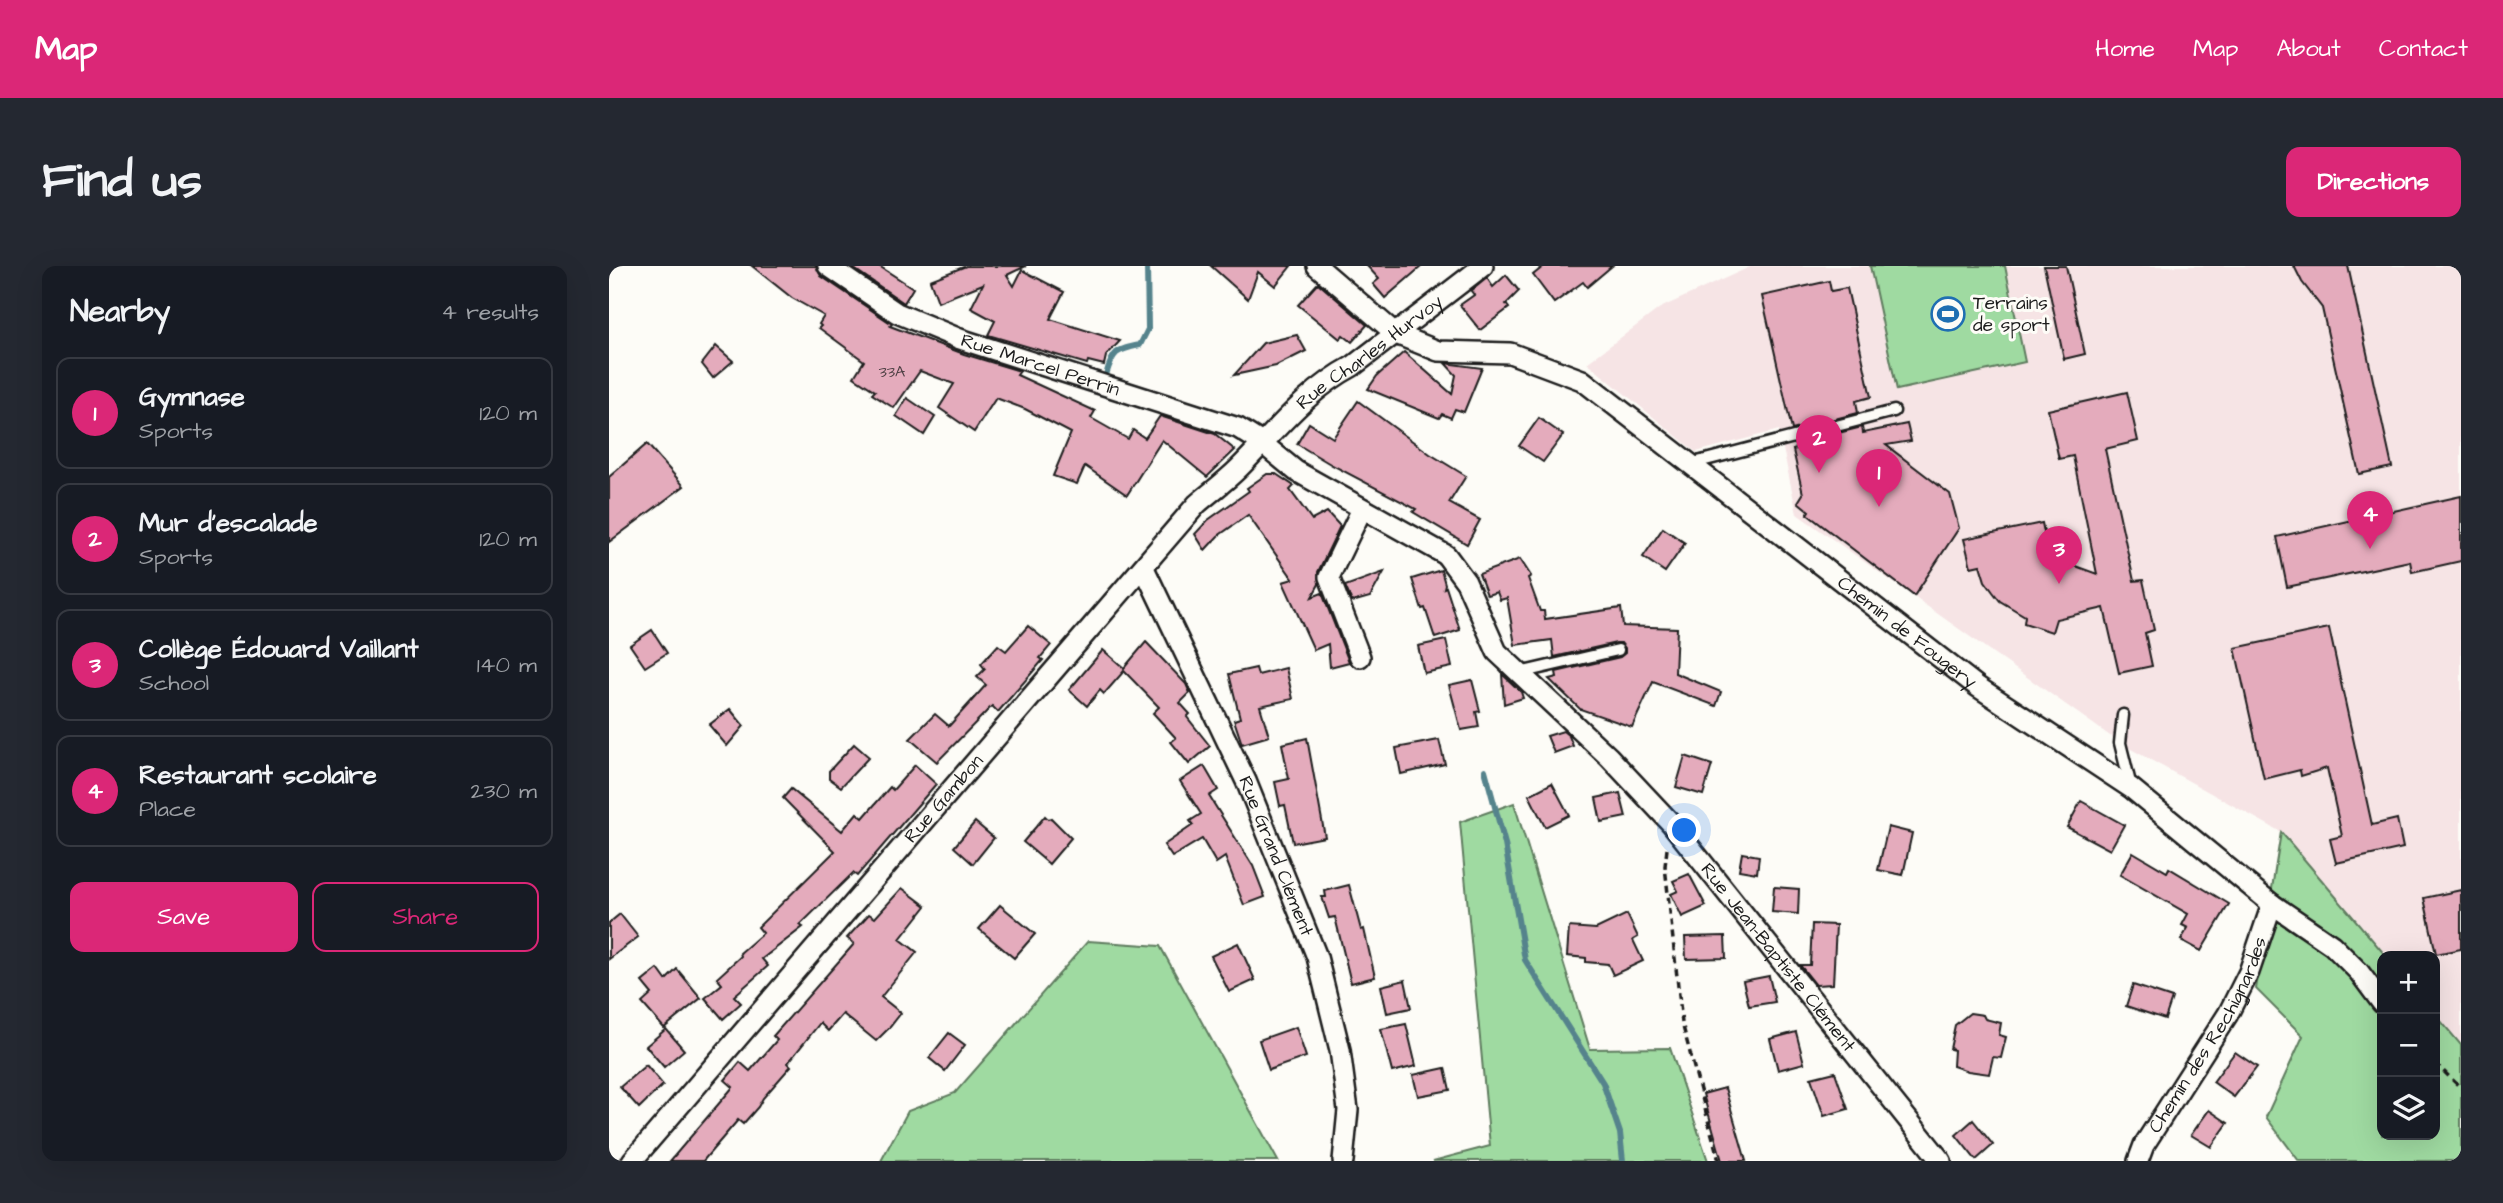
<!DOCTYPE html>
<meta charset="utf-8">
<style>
body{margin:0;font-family:"Architects Daughter",sans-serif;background:#242831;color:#f1f3f6}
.controls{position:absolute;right:21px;bottom:21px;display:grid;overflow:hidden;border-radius:14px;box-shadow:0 7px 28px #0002}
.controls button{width:63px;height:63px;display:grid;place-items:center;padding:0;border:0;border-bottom:2px solid #363941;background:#171b24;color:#f1f3f6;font:35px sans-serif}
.you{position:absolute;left:1076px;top:565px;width:24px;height:24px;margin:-18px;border:5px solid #fff;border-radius:50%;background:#1a73e8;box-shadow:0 0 0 10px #1a73e833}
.badge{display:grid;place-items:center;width:46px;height:46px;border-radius:50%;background:#db2777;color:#fff;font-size:23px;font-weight:700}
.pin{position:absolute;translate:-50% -58px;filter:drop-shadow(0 2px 4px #0008)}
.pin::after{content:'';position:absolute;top:37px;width:24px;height:21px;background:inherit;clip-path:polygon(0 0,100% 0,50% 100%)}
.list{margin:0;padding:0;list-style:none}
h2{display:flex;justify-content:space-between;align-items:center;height:91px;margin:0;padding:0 28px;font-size:30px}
h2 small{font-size:23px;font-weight:400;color:#9ea1a6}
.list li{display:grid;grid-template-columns:46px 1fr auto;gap:21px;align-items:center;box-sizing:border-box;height:112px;margin:0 14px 14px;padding:0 14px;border:2px solid #363941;border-radius:14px}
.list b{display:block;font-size:26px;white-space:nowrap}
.list p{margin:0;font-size:23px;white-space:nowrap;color:#9ea1a6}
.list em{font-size:23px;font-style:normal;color:#9ea1a6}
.actions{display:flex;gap:14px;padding:21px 28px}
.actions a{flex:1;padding:16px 0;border:2px solid #db2777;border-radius:14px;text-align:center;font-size:24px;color:#db2777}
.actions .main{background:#db2777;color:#fff}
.icon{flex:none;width:38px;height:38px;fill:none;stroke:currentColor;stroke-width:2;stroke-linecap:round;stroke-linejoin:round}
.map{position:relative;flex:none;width:1852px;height:895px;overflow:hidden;border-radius:14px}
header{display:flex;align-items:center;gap:42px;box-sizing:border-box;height:98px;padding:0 35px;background:#db2777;color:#fff}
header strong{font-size:33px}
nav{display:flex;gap:38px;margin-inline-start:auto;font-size:24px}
.intro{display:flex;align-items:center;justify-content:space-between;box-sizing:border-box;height:168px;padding:0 42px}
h1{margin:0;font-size:49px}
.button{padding:18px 32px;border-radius:14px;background:#db2777;color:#fff;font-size:24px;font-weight:700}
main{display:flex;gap:42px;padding:0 42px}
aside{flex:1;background:#171b24;border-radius:14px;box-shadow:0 7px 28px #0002}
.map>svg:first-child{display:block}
</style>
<header>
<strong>Map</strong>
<nav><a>Home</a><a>Map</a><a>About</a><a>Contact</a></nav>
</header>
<div class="intro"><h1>Find us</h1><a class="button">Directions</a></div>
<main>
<aside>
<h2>Nearby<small>4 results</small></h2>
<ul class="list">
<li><span class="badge">1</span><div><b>Gymnase</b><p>Sports</p></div><em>120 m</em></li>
<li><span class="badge">2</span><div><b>Mur d'escalade</b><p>Sports</p></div><em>120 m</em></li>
<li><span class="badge">3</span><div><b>Collège Édouard Vaillant</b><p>School</p></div><em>140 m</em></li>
<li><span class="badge">4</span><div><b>Restaurant scolaire</b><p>Place</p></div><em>230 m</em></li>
</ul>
<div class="actions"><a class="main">Save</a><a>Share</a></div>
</aside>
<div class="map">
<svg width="1852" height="895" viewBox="0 0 1852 895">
<rect width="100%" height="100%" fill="#fdfcf7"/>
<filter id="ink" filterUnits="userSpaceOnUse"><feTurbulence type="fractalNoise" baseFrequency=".0143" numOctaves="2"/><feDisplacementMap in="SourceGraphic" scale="14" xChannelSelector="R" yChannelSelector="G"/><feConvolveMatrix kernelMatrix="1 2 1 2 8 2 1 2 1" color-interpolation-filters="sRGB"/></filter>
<g filter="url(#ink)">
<polygon fill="#f6e4e5" points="1143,0 1852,0 1852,779 1826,748 1826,690 1777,690 1672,566 1511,477 1188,248 1170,164 1087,186 978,97 1051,42"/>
<g fill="#9fdaa1" stroke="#5e7b5e" stroke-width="2">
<polygon points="1261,0 1396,0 1416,96 1288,124"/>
<polygon points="905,537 981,783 1061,782 1099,895 824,895 881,880 851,556"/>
<polygon points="1672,566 1777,690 1773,690 1773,869 1826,869 1826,748 1852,779 1852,895 1690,895 1657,851 1694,770 1647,723"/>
<polygon points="479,675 551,680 669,895 272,895 299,845 346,827"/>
</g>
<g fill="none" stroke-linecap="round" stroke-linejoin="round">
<g stroke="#54838c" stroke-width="6">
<path d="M497,109C504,85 507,84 531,79L539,63L538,0"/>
<polyline points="876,504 896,578 916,694 994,817 1011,867 1014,895"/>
</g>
</g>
<g fill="#e4abbc" stroke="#1c1c1c" stroke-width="2">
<polygon points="143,0 207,0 212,10 283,58 281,60 355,88 411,105 408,109 486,145 482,152 519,173 524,164 536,172 551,150 606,168 626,184 598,211 553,174 518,229 476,200 468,218 444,210 462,167 416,143 387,132 365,166 330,142 345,118 311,105 285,142 263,128 266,125 245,111 255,95 210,62 212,60 210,58 215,50 183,32"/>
<polygon points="241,0 270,0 304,22 295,37"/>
<polygon points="357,0 417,0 398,9 405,20 413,4 455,26 441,53 511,75 497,90 495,99 479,95 478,98 379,69 386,55 362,42 374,18 329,36 321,14"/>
<polygon points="602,0 682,0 666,20 649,6 639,33"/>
<polygon points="758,0 813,0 776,32 764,18 770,13"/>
<polygon points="935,0 1003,0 978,21 974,16 945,37 924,9"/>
<polygon points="1435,0 1457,0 1476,88 1455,93"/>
<polygon points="1685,0 1739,0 1783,201 1750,208 1713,42 1693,16"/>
<polygon points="897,9 910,25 897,38 900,42 871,64 851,39 865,29 862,25 878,12 884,21"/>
<polygon points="1220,15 1222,25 1238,22 1262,131 1247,135 1249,147 1183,164 1153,30"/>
<polygon points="709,17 758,59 743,76 734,69 731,73 689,39"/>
<polygon points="688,69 697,85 667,100 625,109 654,77"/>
<polygon points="107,80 124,95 104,112 93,98"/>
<polygon points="795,86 843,128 847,109 836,97 873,102 855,146 846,143 842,152 833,148 830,152 759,123 768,110"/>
<polygon points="1518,126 1529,175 1496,183 1525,315 1534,314 1545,364 1536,367 1543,400 1510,407 1495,342 1447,353 1443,366 1415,357 1416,350 1391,335 1384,326 1376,315 1371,299 1362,301 1355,273 1433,257 1439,285 1447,293 1488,308 1464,190 1450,193 1439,144"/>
<polygon points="298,132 326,151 315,169 287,150"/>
<polygon points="749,135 821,188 857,210 840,237 871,254 858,278 804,246 807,243 723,199 688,178 700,157 724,172"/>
<polygon points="930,152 954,169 934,196 910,180"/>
<polygon points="1298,158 1302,175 1277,179 1341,228 1350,262 1305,330 1198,248 1200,245 1189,236 1194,228 1184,184 1187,183 1186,178 1253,161 1254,167"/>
<polygon points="38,178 75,220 0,276 0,211"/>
<polygon points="658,208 667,208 685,220 681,224 703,254 718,246 731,260 709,306 710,318 703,331 713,327 740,396 721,401 719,378 705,384 674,316 684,313 639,249 609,270 596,284 586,268 599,254 640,225 638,222"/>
<polygon points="1852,230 1852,295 1803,306 1801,295 1678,321 1668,271"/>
<polygon points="1054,262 1076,277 1056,306 1034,291"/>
<polygon points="911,293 922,310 919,312 931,345 935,345 936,353 1012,342 1014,360 1068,362 1066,407 1112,426 1107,440 1044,416 1023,461 971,443 940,413 948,411 947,406 1011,391 1016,387 1016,382 1012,377 1007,377 945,391 943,374 906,379 898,332 891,334 888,326 878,329 870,308"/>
<polygon points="832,304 836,318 835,322 837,321 851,364 826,372 816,342 813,343 803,313"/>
<polygon points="775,306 761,331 743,336 736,320"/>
<polygon points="419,360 442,379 431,392 434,394 389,446 383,440 328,496 301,473 326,448 340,460 377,419 368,411 376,403 372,398 389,379 397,385"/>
<polygon points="1720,362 1763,559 1788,553 1794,582 1727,597 1721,573 1733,570 1718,502 1692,510 1691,504 1655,513 1626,382"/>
<polygon points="43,364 58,387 36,401 21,379"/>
<polygon points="837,374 843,401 815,407 809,380"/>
<polygon points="537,376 577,418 581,427 571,437 581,448 578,451 601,480 580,498 562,476 567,472 544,447 550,441 515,405 495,428 491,424 478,440 460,424 494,384 515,402"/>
<polygon points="647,402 649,409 677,402 684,433 651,440 660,470 633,478 625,454 631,452 620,408"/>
<polygon points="893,408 912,426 914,432 895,438"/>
<polygon points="863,414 871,445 867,446 870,461 852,464 840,419"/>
<polygon points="121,443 135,460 118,480 100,459"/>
<polygon points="954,465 960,470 964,480 945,487 938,470"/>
<polygon points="698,472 716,571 684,577 676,539 671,540 666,516 680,513 673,478"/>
<polygon points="830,474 836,498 792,508 787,482"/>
<polygon points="245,478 260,491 232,521 220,512 220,505"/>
<polygon points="1076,490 1103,499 1094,529 1067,521"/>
<polygon points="306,499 327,518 248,610 244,607 191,659 194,661 153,693 159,700 125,730 132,737 114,753 96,732 113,718 108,712 132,690 131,687 154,667 149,661 226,585 174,532 182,523 233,565 248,547 254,552 281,521 284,524"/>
<polygon points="595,500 609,524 600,530 644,600 656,631 635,639 616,591 607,597 593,573 563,591 555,579 584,559 581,555 592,548 571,515"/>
<polygon points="943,517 960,549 936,561 920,529"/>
<polygon points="1011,527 1017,551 992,556 987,532"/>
<polygon points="1472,535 1515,559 1501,584 1458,561"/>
<polygon points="436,550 439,553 442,552 462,572 440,598 414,576"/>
<polygon points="366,556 385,572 364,598 345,581"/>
<polygon points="1279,561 1303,567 1294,609 1269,604"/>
<polygon points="1524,586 1558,606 1560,602 1620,638 1592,685 1572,674 1579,662 1573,659 1579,648 1511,609"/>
<polygon points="1133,587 1150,590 1148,607 1130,604"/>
<polygon points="1080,608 1097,640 1073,651 1062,628 1069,625 1064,615"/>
<polygon points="740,619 752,664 755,663 766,711 742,717 726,651 720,652 713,631 717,631 716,625"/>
<polygon points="1165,621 1190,623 1189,648 1163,646"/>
<polygon points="293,622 317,640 291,673 308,686 272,731 292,747 281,761 267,775 234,748 219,765 211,757 179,797 182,800 154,832 149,841 134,858 129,854 94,895 61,895 124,821 116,814 131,796 141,805 168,774 164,770 245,678 238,672 260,648 266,652"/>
<polygon points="1852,624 1852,683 1827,688 1815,632"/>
<polygon points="391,639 426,668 405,692 370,663"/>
<polygon points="11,648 29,671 0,693 0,657"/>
<polygon points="1018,648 1029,671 1024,674 1034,695 1004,709 999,698 977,696 977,692 958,690 960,661 987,663"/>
<polygon points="1203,658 1227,659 1224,718 1207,719 1191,699 1201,699"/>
<polygon points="1116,670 1117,692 1077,693 1076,671"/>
<polygon points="629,677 646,714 620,726 602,690"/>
<polygon points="49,703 57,714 68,703 92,732 55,762 33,737 43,728 33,716"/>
<polygon points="1160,710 1166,736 1140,740 1134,715"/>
<polygon points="796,714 802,742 778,747 772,720"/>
<polygon points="1524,719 1563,732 1556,753 1517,740"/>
<polygon points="1361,747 1374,749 1376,753 1392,757 1390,769 1397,771 1392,792 1384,791 1380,808 1359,805 1344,800 1345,784 1341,783 1346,759"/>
<polygon points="797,758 807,800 783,806 772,763"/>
<polygon points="687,761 697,791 660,804 650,774"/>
<polygon points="57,763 75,784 55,801 37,780"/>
<polygon points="1187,766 1195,797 1169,804 1161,773"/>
<polygon points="340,767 356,779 336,805 320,792"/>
<polygon points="1626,786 1648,801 1625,831 1604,816"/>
<polygon points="37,799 54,819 30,842 11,821"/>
<polygon points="836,802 841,824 809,830 804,809"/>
<polygon points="1226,806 1239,843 1215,850 1202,812"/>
<polygon points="1116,822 1137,895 1113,895 1094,828"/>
<polygon points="1600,844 1619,857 1602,881 1582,869"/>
<polygon points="1364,854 1384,879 1367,894 1347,869"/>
</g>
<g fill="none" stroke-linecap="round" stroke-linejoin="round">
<defs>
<g id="service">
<polyline points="1081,198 1285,145"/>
<polyline points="910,407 1009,384"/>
<polyline points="1514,449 1511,477 1522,521"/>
</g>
<g id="minor">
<path id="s1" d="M219,0L288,47L351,73L629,162L653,177L687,205L837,289L857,316L888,386L1000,491L1062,557L1332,895"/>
<path id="s2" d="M708,0L787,68L829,85L901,87L973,114L1369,421L1522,522L1663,638L1723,679L1750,706L1773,737"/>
<path id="s3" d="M535,302L637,515L708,691L731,784L739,844L734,895"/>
<polyline points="751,391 720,311 753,243"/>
<path id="s4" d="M23,895L588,238C602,226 617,215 630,202C666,166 697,125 744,100L874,0"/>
<path id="s5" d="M1529,895L1535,879L1619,748L1640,706L1663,638"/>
</g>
</defs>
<use href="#service" stroke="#1c1c1c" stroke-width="15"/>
<use href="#minor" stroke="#1c1c1c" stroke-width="24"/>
<g stroke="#1c1c1c" stroke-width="3.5" stroke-dasharray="7 5" stroke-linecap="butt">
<polyline points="1058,583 1056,600 1073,757 1110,895"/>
<polyline points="1826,797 1852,822"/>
</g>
<use href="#service" stroke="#fdfcf7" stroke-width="10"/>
<use href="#minor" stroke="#fdfcf7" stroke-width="19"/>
</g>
</g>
<defs>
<symbol id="stadium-ring" viewBox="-11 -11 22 22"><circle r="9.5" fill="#fdfcf7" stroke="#1f6fb2" stroke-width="1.5"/><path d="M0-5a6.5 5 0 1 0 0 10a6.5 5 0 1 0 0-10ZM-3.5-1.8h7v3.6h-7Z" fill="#1f6fb2"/></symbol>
</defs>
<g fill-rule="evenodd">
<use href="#stadium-ring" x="1320" y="29" width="38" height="38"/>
</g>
<g text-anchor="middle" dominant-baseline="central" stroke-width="6" stroke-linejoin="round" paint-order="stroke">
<g font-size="16" fill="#4e4044">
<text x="283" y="106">33A</text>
</g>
<g font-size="19" fill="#1c1c1c" stroke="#fdfcf7" text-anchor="start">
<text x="1364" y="37">Terrains<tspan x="1364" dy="22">de sport</tspan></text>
</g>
<g font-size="19" fill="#1c1c1c" stroke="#fdfcf7">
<text stroke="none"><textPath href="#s4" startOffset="1097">Rue Charles Hurvoy</textPath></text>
<text stroke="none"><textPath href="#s1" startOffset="236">Rue Marcel Perrin</textPath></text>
<text stroke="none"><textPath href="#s2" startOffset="710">Chemin de Fougery</textPath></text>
<text stroke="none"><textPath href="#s4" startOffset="478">Rue Gambon</textPath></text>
<text stroke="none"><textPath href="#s3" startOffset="317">Rue Grand Clément</textPath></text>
<text stroke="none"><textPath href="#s1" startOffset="1214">Rue Jean-Baptiste Clément</textPath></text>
<text stroke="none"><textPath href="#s5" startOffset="145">Chemin des Rechignardes</textPath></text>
</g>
</g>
</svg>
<div class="controls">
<button>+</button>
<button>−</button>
<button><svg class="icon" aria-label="layers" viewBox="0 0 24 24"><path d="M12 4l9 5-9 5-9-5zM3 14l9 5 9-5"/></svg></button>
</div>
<div class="you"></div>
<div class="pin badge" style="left:1270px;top:241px">1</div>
<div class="pin badge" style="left:1210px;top:207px">2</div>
<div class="pin badge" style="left:1450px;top:318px">3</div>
<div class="pin badge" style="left:1761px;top:283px">4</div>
</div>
</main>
